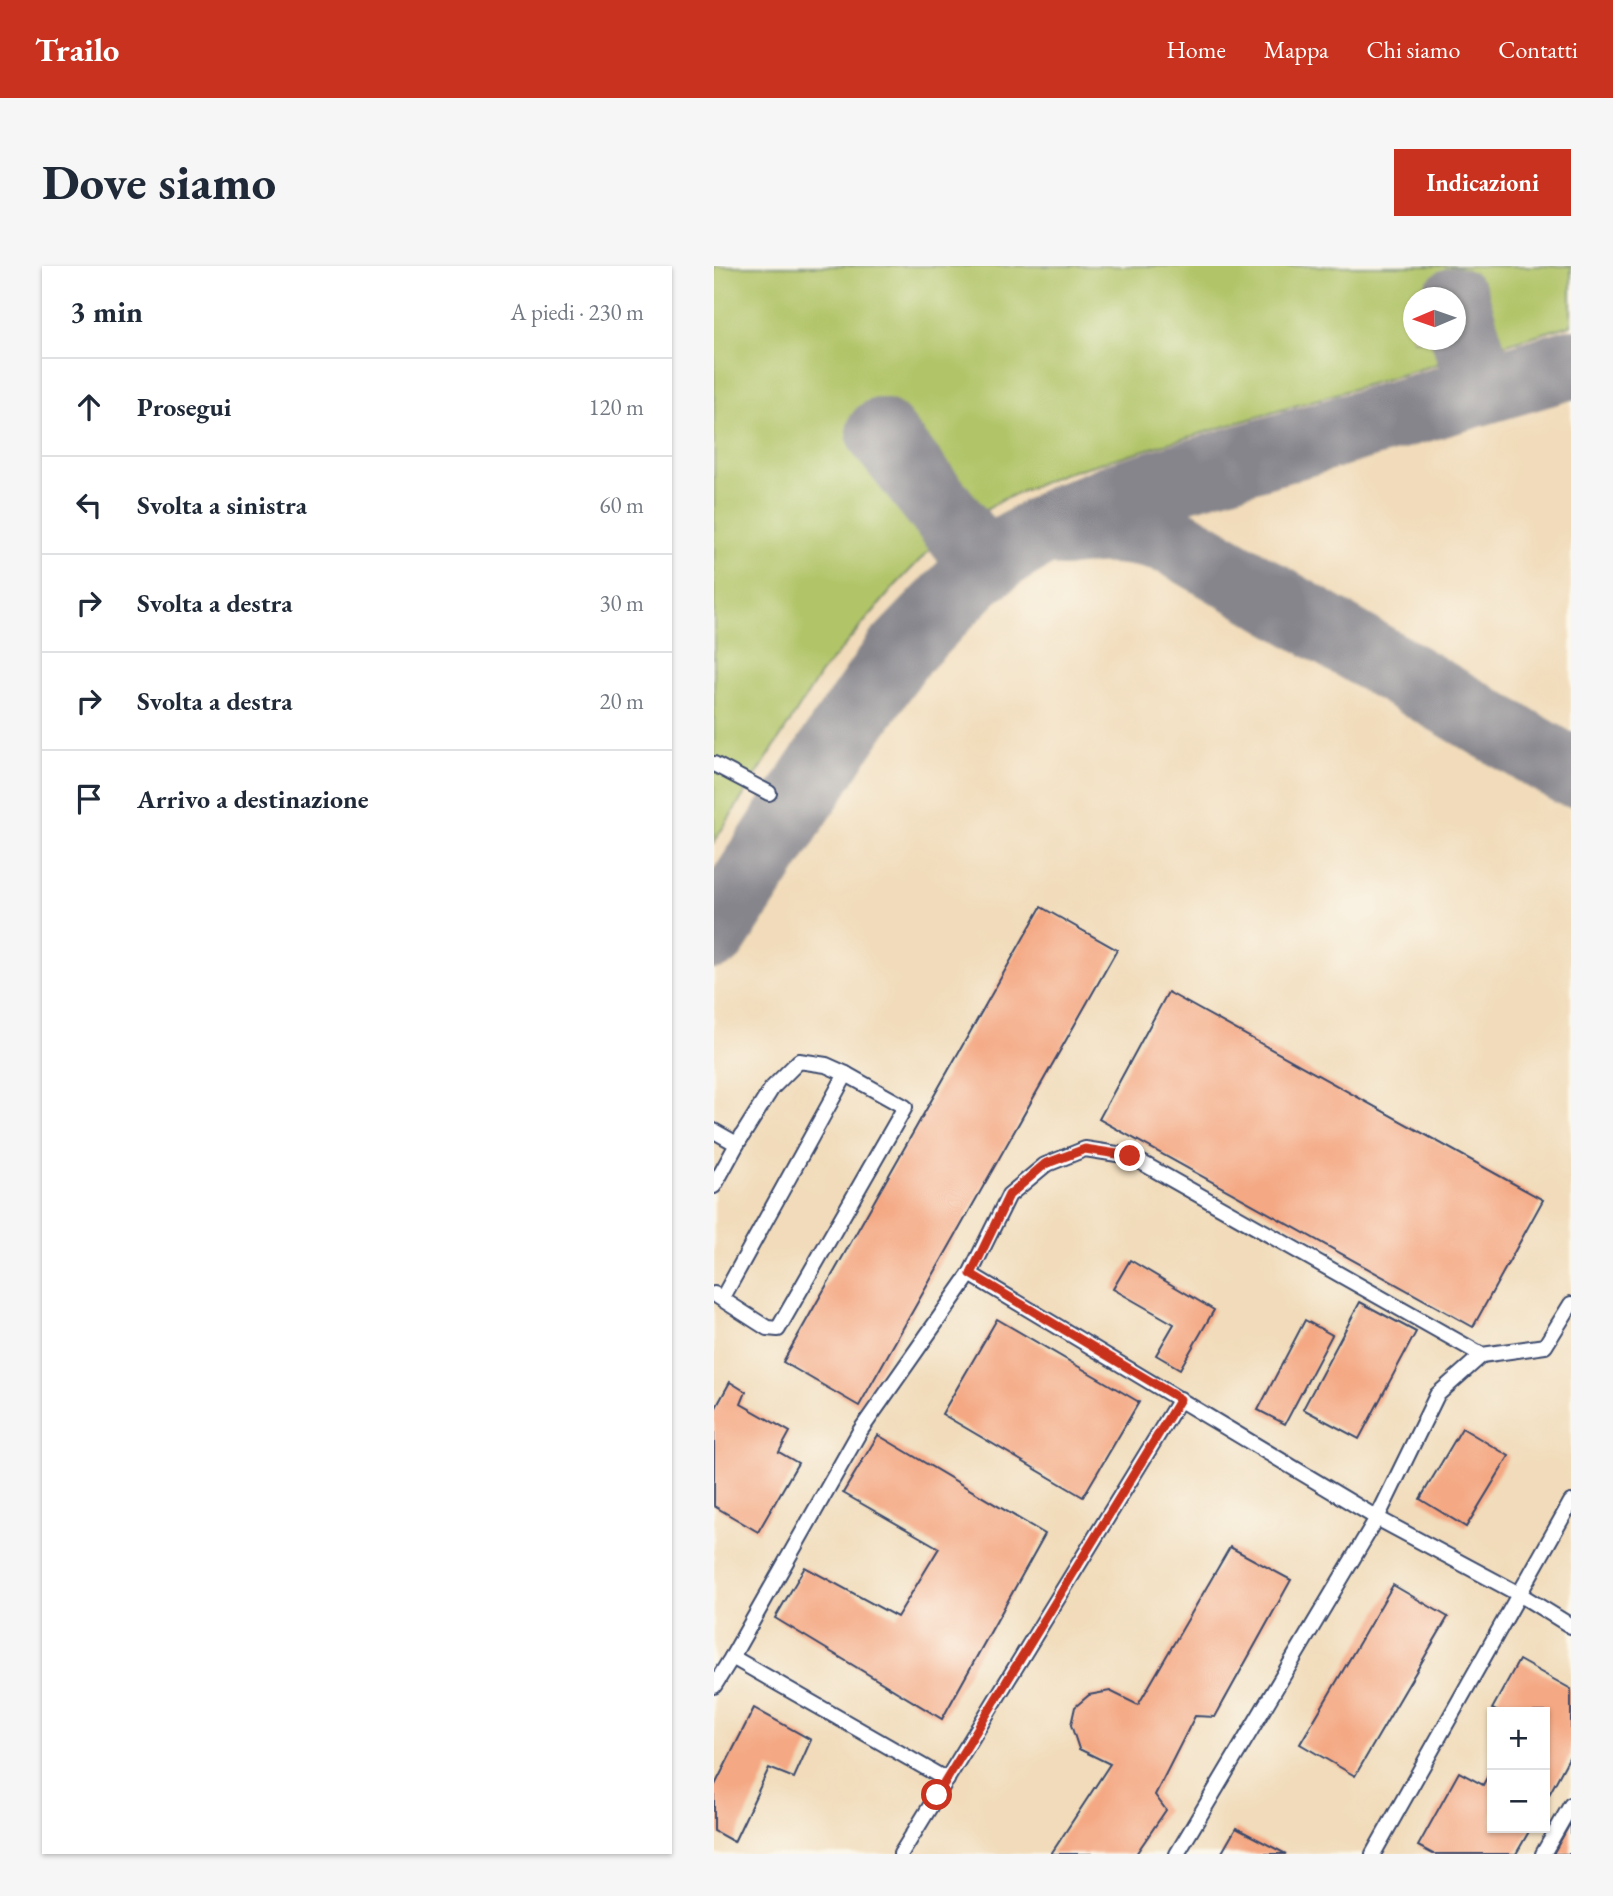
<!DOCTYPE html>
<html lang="it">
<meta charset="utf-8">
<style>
body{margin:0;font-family:"EB Garamond",serif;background:#f6f6f7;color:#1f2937}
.controls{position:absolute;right:21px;bottom:21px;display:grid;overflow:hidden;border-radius:0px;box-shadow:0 2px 5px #0004}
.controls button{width:63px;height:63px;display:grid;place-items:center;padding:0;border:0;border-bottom:2px solid #e0e1e3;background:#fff;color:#1f2937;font:35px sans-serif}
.compass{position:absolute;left:689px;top:21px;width:63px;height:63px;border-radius:50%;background:#fff;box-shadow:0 2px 5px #0004;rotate:268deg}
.stop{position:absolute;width:21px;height:21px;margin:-16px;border:5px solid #c8321e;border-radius:50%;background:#fff}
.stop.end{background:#c8321e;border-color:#fff;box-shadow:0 2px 7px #0008}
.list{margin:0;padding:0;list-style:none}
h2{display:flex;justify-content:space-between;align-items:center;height:91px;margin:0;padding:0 28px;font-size:30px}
h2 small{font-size:23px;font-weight:400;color:#747a83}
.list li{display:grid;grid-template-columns:46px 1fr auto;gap:21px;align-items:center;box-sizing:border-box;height:98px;padding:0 28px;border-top:2px solid #e0e1e3}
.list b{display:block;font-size:26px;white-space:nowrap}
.list em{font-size:23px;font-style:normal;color:#747a83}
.icon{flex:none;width:38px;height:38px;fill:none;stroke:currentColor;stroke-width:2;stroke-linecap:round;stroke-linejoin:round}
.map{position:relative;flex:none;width:857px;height:1588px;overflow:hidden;border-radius:0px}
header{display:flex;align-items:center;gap:42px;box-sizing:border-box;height:98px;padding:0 35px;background:#c8321e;color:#fff}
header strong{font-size:33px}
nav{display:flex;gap:38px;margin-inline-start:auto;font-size:24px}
.intro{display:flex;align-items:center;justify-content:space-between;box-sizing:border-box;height:168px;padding:0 42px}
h1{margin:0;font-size:49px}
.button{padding:18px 32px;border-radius:0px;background:#c8321e;color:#fff;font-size:24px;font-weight:700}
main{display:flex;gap:42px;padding:0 42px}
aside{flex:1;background:#fff;border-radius:0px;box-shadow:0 2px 5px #0004}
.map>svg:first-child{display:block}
</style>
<header>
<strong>Trailo</strong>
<nav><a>Home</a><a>Mappa</a><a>Chi siamo</a><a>Contatti</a></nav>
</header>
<div class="intro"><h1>Dove siamo</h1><a class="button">Indicazioni</a></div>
<main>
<aside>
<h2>3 min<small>A piedi · 230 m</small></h2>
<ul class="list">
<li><svg class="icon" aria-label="ahead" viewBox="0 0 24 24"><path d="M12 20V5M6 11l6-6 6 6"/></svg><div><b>Prosegui</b></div><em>120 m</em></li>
<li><svg class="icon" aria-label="left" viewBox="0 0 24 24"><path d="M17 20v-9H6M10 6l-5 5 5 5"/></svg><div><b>Svolta a sinistra</b></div><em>60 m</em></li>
<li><svg class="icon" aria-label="right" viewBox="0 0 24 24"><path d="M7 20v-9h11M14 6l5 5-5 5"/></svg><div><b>Svolta a destra</b></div><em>30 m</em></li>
<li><svg class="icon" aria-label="right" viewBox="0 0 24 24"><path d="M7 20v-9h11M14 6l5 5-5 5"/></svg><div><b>Svolta a destra</b></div><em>20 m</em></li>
<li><svg class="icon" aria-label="arrive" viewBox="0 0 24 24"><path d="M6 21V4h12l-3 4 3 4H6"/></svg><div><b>Arrivo a destinazione</b></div></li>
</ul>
</aside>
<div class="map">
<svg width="857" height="1588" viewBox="0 0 857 1588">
<rect width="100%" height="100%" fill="#fbf7ec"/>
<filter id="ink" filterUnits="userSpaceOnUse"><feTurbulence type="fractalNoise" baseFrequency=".0143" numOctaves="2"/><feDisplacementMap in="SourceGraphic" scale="14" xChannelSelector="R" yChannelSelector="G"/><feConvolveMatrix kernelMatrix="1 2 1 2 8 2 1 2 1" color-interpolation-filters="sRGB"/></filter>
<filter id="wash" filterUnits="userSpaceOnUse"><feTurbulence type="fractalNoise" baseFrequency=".00686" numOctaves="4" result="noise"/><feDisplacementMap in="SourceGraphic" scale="28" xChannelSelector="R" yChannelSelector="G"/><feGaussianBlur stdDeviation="1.57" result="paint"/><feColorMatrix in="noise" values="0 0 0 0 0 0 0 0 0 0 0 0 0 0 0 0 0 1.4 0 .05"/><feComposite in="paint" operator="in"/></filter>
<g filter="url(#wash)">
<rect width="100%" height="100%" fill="#f1dbba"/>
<path fill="#b1c467" stroke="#667a62" stroke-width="2" fill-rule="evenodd" d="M0,0H857V59L349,208L288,234L225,274L181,320L107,407L0,576ZM699,32H741V74H699Z"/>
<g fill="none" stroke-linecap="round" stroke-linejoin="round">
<g stroke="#86858c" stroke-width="70">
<polyline points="741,36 763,107 761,118 751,129"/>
<polyline points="167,167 254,277 261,296 258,311"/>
<path d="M349,266C391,260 419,262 460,275L857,506"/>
<polyline points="0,668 126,472 184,388 258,311 288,288 346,254 408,229 857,98"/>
</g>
</g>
<g id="blocks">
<g fill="#f4a883">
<polygon points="327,641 403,684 145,1140 69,1096"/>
<polygon points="454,726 829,934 759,1061 385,853"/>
<polygon points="416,994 500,1044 466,1103 442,1089 460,1058 399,1023"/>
<polygon points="646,1036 702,1066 645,1173 589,1143"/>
<polygon points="283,1053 425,1136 369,1231 228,1148"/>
<polygon points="591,1054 618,1069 571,1158 544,1144"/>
<polygon points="16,1116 32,1126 27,1138 76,1166 65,1186 84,1197 44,1266 0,1240 0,1145"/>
<polygon points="748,1162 795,1190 752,1261 706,1233"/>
<polygon points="164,1169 331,1268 228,1453 61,1352 91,1301 183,1351 225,1282 129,1227"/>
<polygon points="516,1281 577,1314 501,1451 481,1450 441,1529 452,1544 422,1588 337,1588 396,1498 365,1483 357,1459 361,1441 375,1429 396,1425 424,1439"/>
<polygon points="679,1319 734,1351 641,1510 586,1478"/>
<polygon points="805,1394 857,1423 857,1488 831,1536 831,1446 784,1446 778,1443"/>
<polygon points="40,1442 97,1474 80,1512 55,1502 20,1576 0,1565 0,1521"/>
<polygon points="778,1502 778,1562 817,1562 802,1588 719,1588 704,1580 745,1506 769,1519"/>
<polygon points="857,1556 857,1588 839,1588"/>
<polygon points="522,1562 572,1588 507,1588"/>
</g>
</g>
</g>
<g filter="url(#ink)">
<use href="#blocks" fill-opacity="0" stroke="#3b496c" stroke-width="2"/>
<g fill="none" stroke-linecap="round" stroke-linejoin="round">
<defs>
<g id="service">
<polyline points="0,498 55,527"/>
<polyline points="0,865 23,878 0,920"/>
<polyline points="23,878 58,822 85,795 112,799 132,808"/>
<polyline points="256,1008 663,1252 805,1328 857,1360"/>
<polyline points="0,1028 53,1062 64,1063 191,841 132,808 8,1033"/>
<polyline points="18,1391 146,1165 256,1008 295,929 331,899 371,883 416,890 768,1089"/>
<polyline points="0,1420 18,1391 233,1514"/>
<polyline points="187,1588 466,1133"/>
<polyline points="463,1588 663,1252 723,1129 768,1089 831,1080 857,1038"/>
<polyline points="659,1588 857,1236"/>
<polyline points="829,1588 857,1539"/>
</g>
</defs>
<use href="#service" stroke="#3b496c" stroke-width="18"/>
<use href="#service" stroke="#fff" stroke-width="14"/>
</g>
</g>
<g fill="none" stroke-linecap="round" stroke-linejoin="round" filter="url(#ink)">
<polyline stroke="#c8321e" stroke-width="9" points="223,1529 466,1133 257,1008 295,929 331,898 371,883 416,890"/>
</g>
</svg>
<div class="controls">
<button>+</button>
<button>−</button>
</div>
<svg class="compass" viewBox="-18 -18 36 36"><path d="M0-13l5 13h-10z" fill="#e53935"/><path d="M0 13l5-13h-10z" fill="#747a83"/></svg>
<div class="stop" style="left:223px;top:1529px"></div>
<div class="stop end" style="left:416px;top:890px"></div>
</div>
</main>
